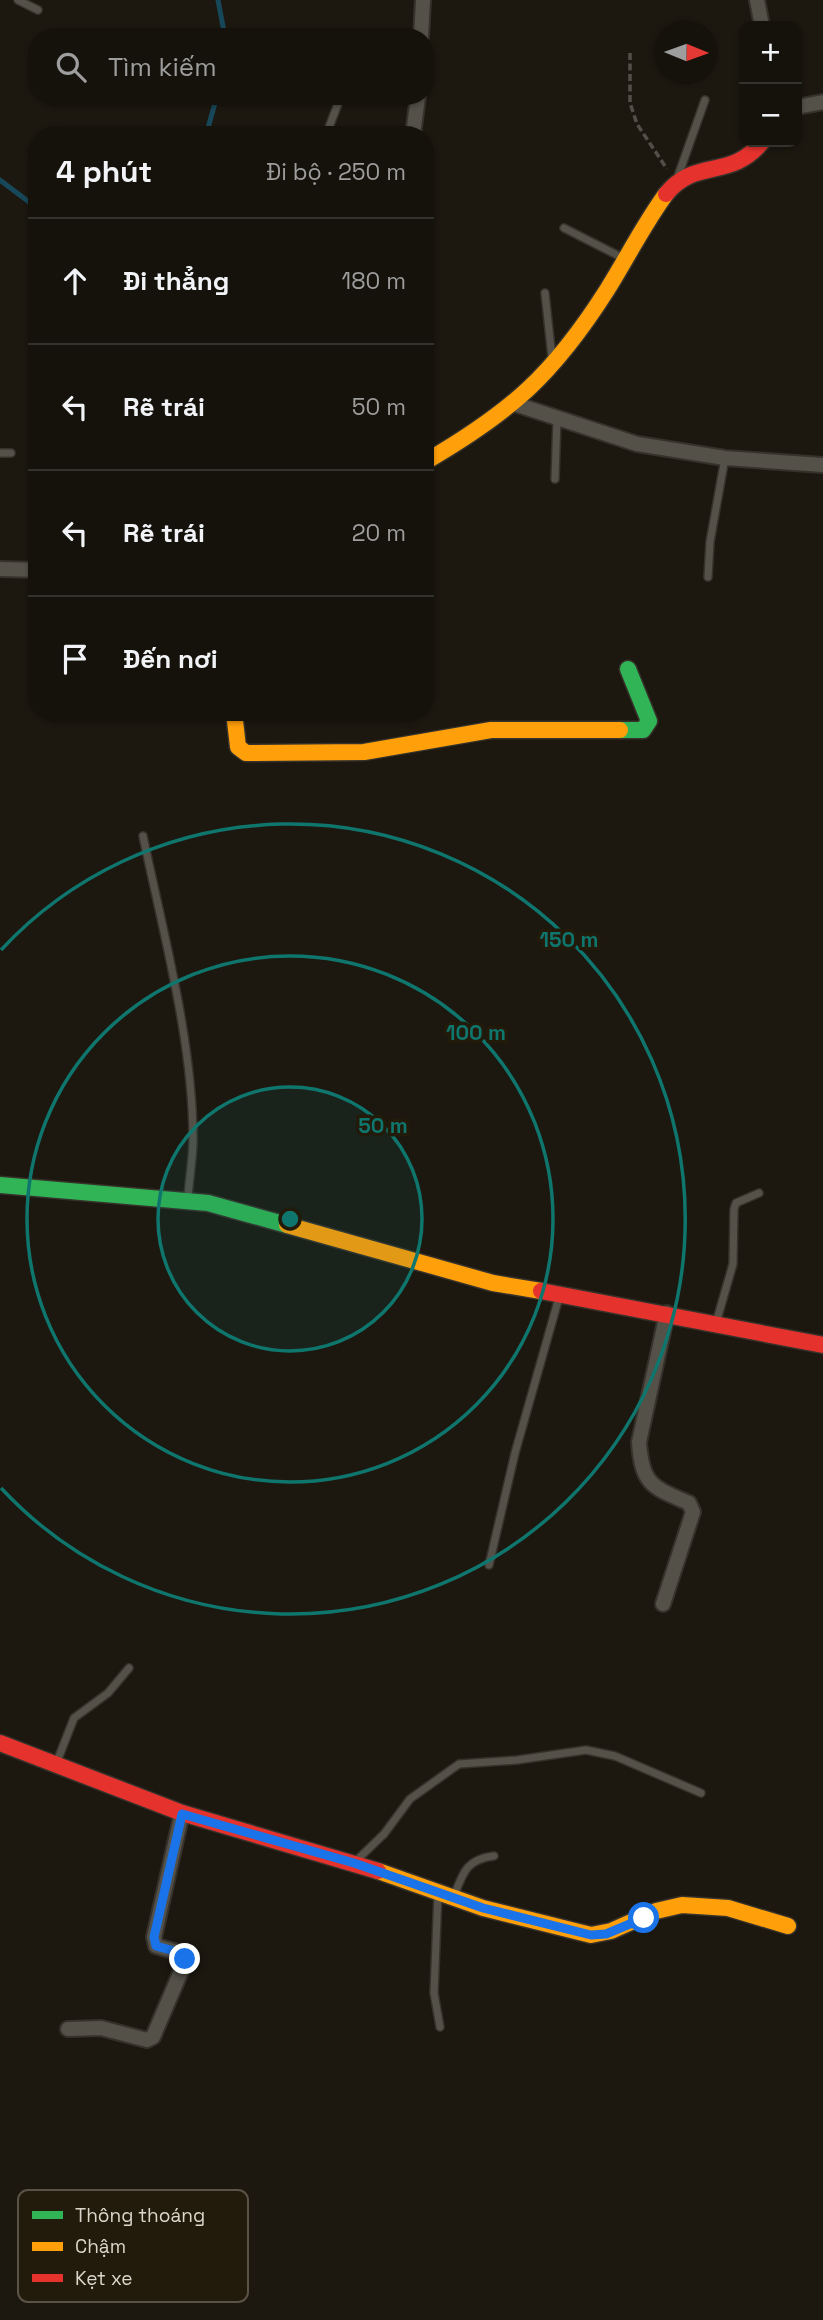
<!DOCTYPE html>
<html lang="vi">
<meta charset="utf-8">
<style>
body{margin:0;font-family:"Space Grotesk",sans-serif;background:#1e1b15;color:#f1f3f6}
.controls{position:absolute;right:21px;top:21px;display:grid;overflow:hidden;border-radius:14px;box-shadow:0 2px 5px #0004}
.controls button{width:63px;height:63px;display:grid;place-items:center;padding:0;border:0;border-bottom:2px solid #34322d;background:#15120c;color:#f1f3f6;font:35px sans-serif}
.compass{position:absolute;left:655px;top:21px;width:63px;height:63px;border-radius:50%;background:#15120c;box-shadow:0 2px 5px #0004;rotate:91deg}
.stop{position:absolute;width:21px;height:21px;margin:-16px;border:5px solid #1a73e8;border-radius:50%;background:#fff}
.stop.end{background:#1a73e8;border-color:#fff;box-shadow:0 2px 7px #0008}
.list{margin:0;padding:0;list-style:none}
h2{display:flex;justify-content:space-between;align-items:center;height:91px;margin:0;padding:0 28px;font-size:30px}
h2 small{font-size:23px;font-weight:400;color:#9d9e9d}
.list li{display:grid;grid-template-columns:46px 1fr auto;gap:21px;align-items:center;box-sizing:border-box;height:126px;padding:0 28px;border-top:2px solid #34322d}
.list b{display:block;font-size:26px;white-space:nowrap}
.list em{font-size:23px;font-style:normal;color:#9d9e9d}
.icon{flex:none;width:38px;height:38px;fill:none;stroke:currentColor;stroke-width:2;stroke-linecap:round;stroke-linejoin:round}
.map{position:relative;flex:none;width:823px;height:2320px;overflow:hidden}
.search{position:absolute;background:#15120c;box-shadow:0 2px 5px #0004;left:28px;top:28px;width:406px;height:77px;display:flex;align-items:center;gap:18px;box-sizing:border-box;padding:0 24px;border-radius:28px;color:#9d9e9d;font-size:26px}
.panel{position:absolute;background:#15120c;box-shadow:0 2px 5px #0004;left:28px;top:126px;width:406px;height:595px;border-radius:28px}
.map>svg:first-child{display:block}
</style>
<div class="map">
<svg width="823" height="2320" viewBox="0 0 823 2320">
<rect width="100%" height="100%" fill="#1c1810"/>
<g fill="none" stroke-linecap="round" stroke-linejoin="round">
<g stroke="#174859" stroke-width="5">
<polyline points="218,0 225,37"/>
<polyline points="206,135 217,96"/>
<polyline points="0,180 37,208"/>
</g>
<defs>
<g id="lane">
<polyline points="18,0 38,10"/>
<polyline points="326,135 341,96"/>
<polyline points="678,176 705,100"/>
<polyline points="564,228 623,258"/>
<polyline points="545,293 552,358"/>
<polyline points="0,453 11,453"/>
<polyline points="555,479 557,418"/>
<polyline points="708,577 710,542 725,458"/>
<path d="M143,836C163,932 193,1042 193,1139C193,1159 189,1179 188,1198"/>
<polyline points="716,1323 733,1264 734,1209 736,1203 759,1193"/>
<polyline points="489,1565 515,1453 560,1294"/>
<polyline points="56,1764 74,1718 108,1693 129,1668"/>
<polyline points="357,1860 384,1834 410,1799 459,1764 517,1760 586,1750 615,1756 701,1793"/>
<polyline points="438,1893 434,1993 440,2027"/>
<path d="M454,1896C463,1872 467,1859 494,1856"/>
</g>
<g id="street">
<polyline points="757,0 762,26"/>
<polyline points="421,37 423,0"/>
<polyline points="797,107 823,102"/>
<polyline points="413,135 418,96"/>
<polyline points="515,404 637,444 725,458 823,465"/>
<polyline points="0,569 37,570"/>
<path d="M663,1604L693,1512L689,1503C652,1487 642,1485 639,1442L667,1313"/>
<polyline points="68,2029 101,2028 147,2040 153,2037 185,1962 181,1953 156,1946 154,1937 182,1813"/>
</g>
<g id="fast">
<polyline points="620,730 643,730 649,721 628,669"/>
<polyline points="0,1185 208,1203 287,1225"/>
</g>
<g id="slow">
<path d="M425,462C511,412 553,375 607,290C627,258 644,224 666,194"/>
<polyline points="234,712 238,747 246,753 364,752 491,730 620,730"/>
<polyline points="287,1225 493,1283 541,1291"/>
<polyline points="378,1871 483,1908 591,1935 611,1931 656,1911 682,1905 728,1908 788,1926"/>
</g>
<g id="jam">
<path d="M666,194C696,157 730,181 762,142"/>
<polyline points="541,1291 823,1345"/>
<polyline points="0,1743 182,1813 378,1871"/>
</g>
</defs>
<use href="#lane" stroke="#36322b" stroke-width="10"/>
<use href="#street" stroke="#36322b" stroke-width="18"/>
<use href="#fast" stroke="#36322b" stroke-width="19"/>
<use href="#slow" stroke="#36322b" stroke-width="19"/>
<use href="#jam" stroke="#36322b" stroke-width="19"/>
<polyline stroke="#524f49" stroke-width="3.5" stroke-dasharray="7 3.5" stroke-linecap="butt" points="630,53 630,103 637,124 667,169"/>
<use href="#lane" stroke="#545149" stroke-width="7"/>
<use href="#street" stroke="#545149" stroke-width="14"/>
<use href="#fast" stroke="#30b455" stroke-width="16"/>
<use href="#slow" stroke="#ff9f0a" stroke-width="16"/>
<use href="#jam" stroke="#e5322d" stroke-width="16"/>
</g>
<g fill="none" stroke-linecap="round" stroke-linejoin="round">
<polyline stroke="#1a73e8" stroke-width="9" points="185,1959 181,1953 156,1946 154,1937 182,1814 354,1863 483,1908 591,1935 606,1934 644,1918"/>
</g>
<circle cx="290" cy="1219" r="132" fill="#0f766e" fill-opacity=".12"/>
<g fill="none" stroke="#0f766e" stroke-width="3.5">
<circle cx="290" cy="1219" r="132"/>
<circle cx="290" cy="1219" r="263"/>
<path d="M1 950A395 395 0 1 1 1 1488"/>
</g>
<rect x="18" y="2190" width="230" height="112" rx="10" fill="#221a0a" stroke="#5a5244" stroke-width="2"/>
<rect x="32" y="2211" width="31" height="8" fill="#30b455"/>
<rect x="32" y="2242" width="31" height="9" fill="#ff9f0a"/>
<rect x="32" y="2274" width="31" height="8" fill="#e5322d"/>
<g font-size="19" fill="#dbd6cc">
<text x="75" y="2222">Thông thoáng</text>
<text x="75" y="2253">Chậm</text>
<text x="75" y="2285">Kẹt xe</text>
</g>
<circle cx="290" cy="1219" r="10" fill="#0f766e" stroke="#221a0a" stroke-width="3.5"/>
<g font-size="21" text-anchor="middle" font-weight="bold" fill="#0f766e" stroke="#221a0a" stroke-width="7" stroke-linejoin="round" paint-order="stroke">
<text x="569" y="947">150 m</text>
<text x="476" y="1040">100 m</text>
<text x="383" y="1133">50 m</text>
</g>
</svg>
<div class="controls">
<button>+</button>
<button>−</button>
</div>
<svg class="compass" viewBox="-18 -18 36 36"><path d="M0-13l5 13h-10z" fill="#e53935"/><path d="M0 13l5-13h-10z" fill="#9d9e9d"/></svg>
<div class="stop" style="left:644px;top:1918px"></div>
<div class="stop end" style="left:185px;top:1959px"></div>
<div class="search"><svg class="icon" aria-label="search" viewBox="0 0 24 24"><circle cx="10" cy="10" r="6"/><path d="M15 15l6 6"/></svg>Tìm kiếm</div>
<section class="panel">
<h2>4 phút<small>Đi bộ · 250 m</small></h2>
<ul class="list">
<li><svg class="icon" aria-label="ahead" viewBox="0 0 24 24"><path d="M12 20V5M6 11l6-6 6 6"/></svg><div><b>Đi thẳng</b></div><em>180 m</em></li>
<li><svg class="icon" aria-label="left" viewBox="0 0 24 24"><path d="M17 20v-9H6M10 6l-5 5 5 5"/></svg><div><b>Rẽ trái</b></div><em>50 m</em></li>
<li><svg class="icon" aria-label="left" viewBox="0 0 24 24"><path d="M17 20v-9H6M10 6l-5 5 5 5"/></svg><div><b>Rẽ trái</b></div><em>20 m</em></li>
<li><svg class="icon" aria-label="arrive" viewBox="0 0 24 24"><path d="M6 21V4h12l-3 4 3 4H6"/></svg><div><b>Đến nơi</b></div></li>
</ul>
</section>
</div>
